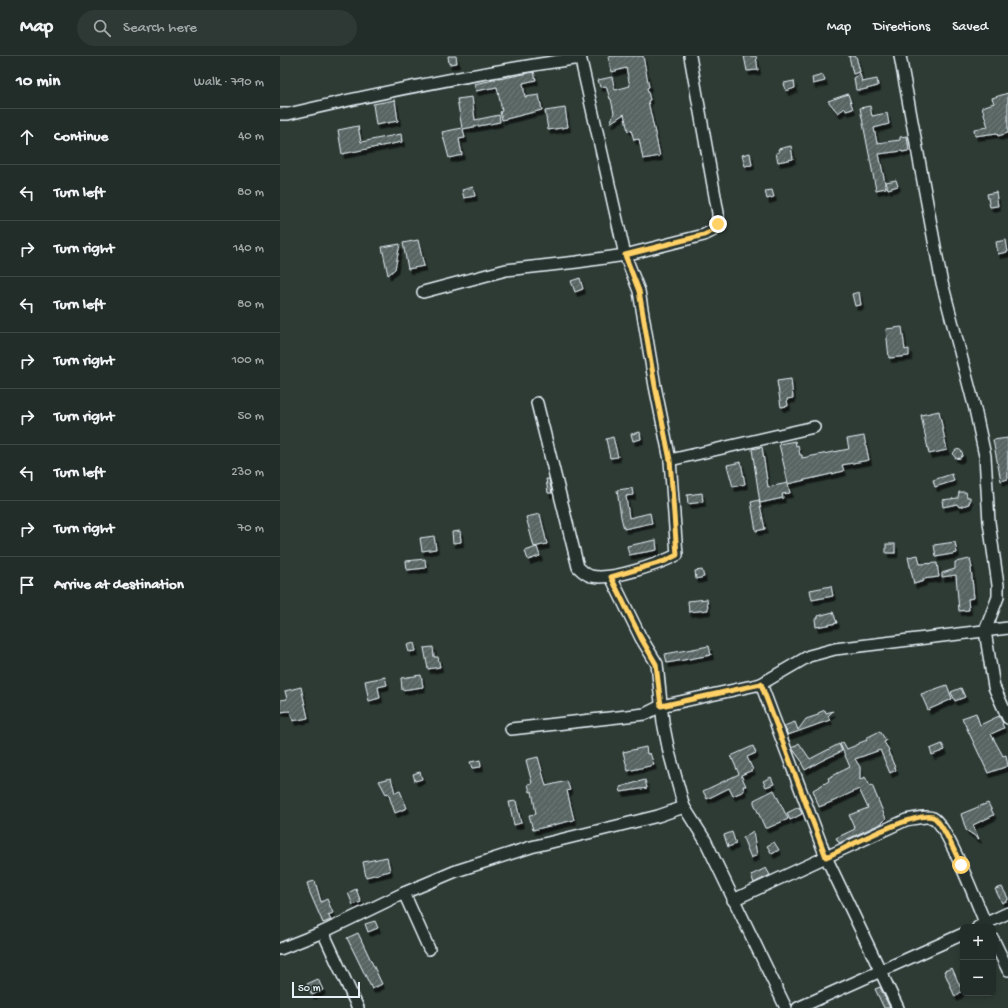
<!DOCTYPE html>
<meta charset="utf-8">
<style>
body{margin:0;font-family:"Gochi Hand",sans-serif;background:#2e3834;color:#f1f3f6}
.controls{position:absolute;right:12px;bottom:12px;display:grid;overflow:hidden;border-radius:6px;box-shadow:0 2px 6px #0003}
.controls button{width:36px;height:36px;display:grid;place-items:center;padding:0;border:0;border-bottom:1px solid #3f4845;background:#222c28;color:#f1f3f6;font:20px sans-serif}
.scale{position:absolute;left:12px;bottom:10px;width:68px;box-sizing:border-box;padding-left:4px;border:2px solid #e8f1f8;border-top:0;font-size:11px;line-height:14px;white-space:nowrap;color:#e8f1f8;-webkit-text-stroke:3px #26332d;paint-order:stroke}
.stop{position:absolute;width:12px;height:12px;margin:-9px;border:3px solid #ffd166;border-radius:50%;background:#fff}
.stop.end{background:#ffd166;border-color:#fff;box-shadow:0 1px 4px #0008}
.list{margin:0;padding:0;list-style:none}
h2{display:flex;justify-content:space-between;align-items:center;height:52px;margin:0;padding:0 16px;font-size:17px}
h2 small{font-size:13px;font-weight:400;color:#a2a7a8}
.list li{display:grid;grid-template-columns:26px 1fr auto;gap:12px;align-items:center;box-sizing:border-box;height:56px;padding:0 16px;border-top:1px solid #3f4845}
.list b{display:block;font-size:15px;white-space:nowrap}
.list em{font-size:13px;font-style:normal;color:#a2a7a8}
.icon{flex:none;width:22px;height:22px;fill:none;stroke:currentColor;stroke-width:2;stroke-linecap:round;stroke-linejoin:round}
.map{position:relative;flex:none;width:728px;height:952px;overflow:hidden}
header{display:flex;align-items:center;gap:24px;box-sizing:border-box;height:56px;padding:0 20px;background:#222c28;border-bottom:1px solid #3f4845}
header strong{font-size:19px}
nav{display:flex;gap:22px;margin-inline-start:auto;font-size:14px}
.search{width:280px;height:36px;background:#2e3834;display:flex;align-items:center;gap:10px;box-sizing:border-box;padding:0 14px;border-radius:22px;color:#a2a7a8;font-size:15px}
main{display:flex}
aside{flex:1;background:#222c28}
.map>svg:first-child{display:block}
</style>
<header>
<strong>Map</strong>
<div class="search"><svg class="icon" aria-label="search" viewBox="0 0 24 24"><circle cx="10" cy="10" r="6"/><path d="M15 15l6 6"/></svg>Search here</div>
<nav><a>Map</a><a>Directions</a><a>Saved</a></nav>
</header>
<main>
<aside>
<h2>10 min<small>Walk · 790 m</small></h2>
<ul class="list">
<li><svg class="icon" aria-label="ahead" viewBox="0 0 24 24"><path d="M12 20V5M6 11l6-6 6 6"/></svg><div><b>Continue</b></div><em>40 m</em></li>
<li><svg class="icon" aria-label="left" viewBox="0 0 24 24"><path d="M17 20v-9H6M10 6l-5 5 5 5"/></svg><div><b>Turn left</b></div><em>80 m</em></li>
<li><svg class="icon" aria-label="right" viewBox="0 0 24 24"><path d="M7 20v-9h11M14 6l5 5-5 5"/></svg><div><b>Turn right</b></div><em>140 m</em></li>
<li><svg class="icon" aria-label="left" viewBox="0 0 24 24"><path d="M17 20v-9H6M10 6l-5 5 5 5"/></svg><div><b>Turn left</b></div><em>80 m</em></li>
<li><svg class="icon" aria-label="right" viewBox="0 0 24 24"><path d="M7 20v-9h11M14 6l5 5-5 5"/></svg><div><b>Turn right</b></div><em>100 m</em></li>
<li><svg class="icon" aria-label="right" viewBox="0 0 24 24"><path d="M7 20v-9h11M14 6l5 5-5 5"/></svg><div><b>Turn right</b></div><em>50 m</em></li>
<li><svg class="icon" aria-label="left" viewBox="0 0 24 24"><path d="M17 20v-9H6M10 6l-5 5 5 5"/></svg><div><b>Turn left</b></div><em>230 m</em></li>
<li><svg class="icon" aria-label="right" viewBox="0 0 24 24"><path d="M7 20v-9h11M14 6l5 5-5 5"/></svg><div><b>Turn right</b></div><em>70 m</em></li>
<li><svg class="icon" aria-label="arrive" viewBox="0 0 24 24"><path d="M6 21V4h12l-3 4 3 4H6"/></svg><div><b>Arrive at destination</b></div></li>
</ul>
</aside>
<div class="map">
<svg width="728" height="952" viewBox="0 0 728 952">
<defs>
<pattern id="building-hatch" width="6" height="6" patternUnits="userSpaceOnUse"><rect width="6" height="6" fill="#596563"/><path d="M-1 1l2-2M0 6l6-6M5 7l2-2" fill="none" stroke="#717c7a"/></pattern>
<filter id="shadow"><feDropShadow dx="2.5" dy="4.5" stdDeviation="0" flood-color="#0009"/></filter>
</defs>
<rect width="100%" height="100%" fill="#2e3b35"/>
<filter id="ink" filterUnits="userSpaceOnUse"><feTurbulence type="fractalNoise" baseFrequency=".025" numOctaves="2"/><feDisplacementMap in="SourceGraphic" scale="8" xChannelSelector="R" yChannelSelector="G"/><feConvolveMatrix kernelMatrix="1 2 1 2 8 2 1 2 1" color-interpolation-filters="sRGB"/></filter>
<g filter="url(#ink)">
<g fill="url(#building-hatch)" stroke="#e8f1f8" filter="url(#shadow)">
<polygon points="168,0 176,0 177,7 169,8"/>
<polygon points="333,0 363,0 369,31 367,32 370,44 368,45 380,100 363,103 359,83 354,84 351,74 348,75 344,58 330,67 334,57 331,43 330,43 326,30 320,31 318,24 332,21 335,34 350,30 346,12 332,16 328,1"/>
<polygon points="464,0 476,0 478,14 467,15"/>
<polygon points="569,0 576,0 580,16 573,18"/>
<polygon points="254,16 256,24 243,27 245,41 259,39 262,54 222,64 220,56 222,55 217,31 196,35 194,28"/>
<polygon points="580,18 582,26 597,23 598,30 582,34 576,34 574,22"/>
<polygon points="543,19 545,25 533,28 532,22"/>
<polygon points="514,25 515,32 506,35 504,27"/>
<polygon points="728,37 728,77 718,80 717,77 695,80 694,73 708,71 702,51 714,47 712,42"/>
<polygon points="568,38 573,53 566,55 565,52 558,57 548,45"/>
<polygon points="192,41 195,64 219,59 220,66 183,73 185,82 179,83 182,99 169,102 162,76 182,72 177,43"/>
<polygon points="115,44 118,65 96,69 93,48"/>
<polygon points="590,50 592,60 607,57 609,68 594,72 597,87 620,84 620,81 627,80 629,95 622,96 622,95 599,98 606,132 596,134 580,52"/>
<polygon points="285,52 288,71 268,74 265,55"/>
<polygon points="78,70 81,86 121,78 122,86 62,98 58,74"/>
<polygon points="511,90 513,103 498,106 496,97 499,96 498,93"/>
<polygon points="470,97 472,109 465,110 462,99"/>
<polygon points="616,124 618,130 608,133 606,126"/>
<polygon points="193,131 195,140 184,142 182,134"/>
<polygon points="492,134 494,141 487,143 485,135"/>
<polygon points="716,136 718,150 710,151 707,138"/>
<polygon points="138,184 144,210 128,213 123,187"/>
<polygon points="726,184 728,196 718,198 716,186"/>
<polygon points="120,188 115,213 108,219 102,191"/>
<polygon points="300,222 303,233 295,236 291,225"/>
<polygon points="579,236 581,249 575,250 572,238"/>
<polygon points="622,271 625,294 629,293 629,300 609,302 606,273"/>
<polygon points="511,323 513,342 507,343 508,350 501,351 497,325"/>
<polygon points="659,355 667,394 649,398 641,359"/>
<polygon points="360,376 361,383 353,385 351,378"/>
<polygon points="584,380 589,404 562,409 564,415 508,428 510,437 502,438 503,442 480,447 472,393 482,391 488,431 508,427 499,388 515,385 516,390 518,389 520,399 522,399 522,402 569,393 567,383"/>
<polygon points="333,381 338,401 330,402 326,383"/>
<polygon points="728,382 728,423 721,425 713,384"/>
<circle cx="678" cy="398" r="4.5"/>
<polygon points="461,406 465,428 453,431 447,409"/>
<polygon points="672,418 674,425 655,431 653,424"/>
<polygon points="266,423 269,423 272,437 268,437"/>
<polygon points="352,432 353,439 346,440 349,462 370,457 372,467 344,473 341,461 337,434"/>
<polygon points="679,436 686,436 687,441 690,441 690,446 689,446 689,448 679,451 677,448 663,451 662,444 678,442"/>
<polygon points="422,437 423,446 408,448 407,439"/>
<polygon points="479,444 485,473 476,475 471,446"/>
<polygon points="260,458 267,488 254,491 246,461"/>
<polygon points="180,475 181,486 173,487 172,476"/>
<polygon points="154,480 156,493 142,495 140,482"/>
<polygon points="376,484 377,494 349,499 347,490"/>
<polygon points="675,486 677,497 656,501 654,489"/>
<rect x="606" y="488" width="9" height="9"/>
<polygon points="257,491 260,500 248,504 245,495"/>
<polygon points="638,499 640,508 657,507 659,521 643,523 644,525 634,528 628,501"/>
<polygon points="145,503 146,512 127,514 126,505"/>
<polygon points="690,503 692,512 691,512 694,542 688,543 689,554 679,555 676,519 662,521 662,517 675,513 675,506"/>
<polygon points="422,514 424,521 416,523 415,515"/>
<polygon points="551,530 553,540 532,544 530,534"/>
<polygon points="427,543 428,554 409,556 408,545"/>
<polygon points="553,556 557,567 536,571 535,563 538,562 538,560"/>
<polygon points="134,587 136,595 129,596 127,589"/>
<polygon points="429,590 431,599 387,607 385,598"/>
<polygon points="153,591 154,601 158,601 160,611 148,613 144,592"/>
<polygon points="141,619 143,631 122,634 121,622"/>
<polygon points="105,621 107,629 98,631 100,642 89,645 85,625"/>
<polygon points="667,629 672,643 648,654 641,638"/>
<polygon points="21,631 28,662 13,665 10,655 0,656 0,644 7,643 5,635"/>
<polygon points="681,632 685,641 675,645 671,636"/>
<polygon points="545,654 546,657 553,655 548,660 550,664 508,679 504,670 515,666 518,674 526,663 538,659 538,657"/>
<polygon points="696,657 700,669 719,660 723,667 722,668 724,672 711,678 723,700 726,699 728,710 708,717 682,662"/>
<polygon points="600,675 606,685 604,686 609,694 608,695 616,714 610,717 600,694 575,703 580,711 580,724 585,721 590,730 592,729 606,763 602,767 559,787 556,782 575,773 569,759 588,752 579,733 554,745 539,751 533,734 549,725 548,722 570,711 560,688 563,686 567,693 579,688 579,687 587,684 586,682"/>
<polygon points="519,687 530,703 559,688 562,695 541,705 525,714 522,708 523,707 512,692"/>
<polygon points="662,688 665,694 652,699 650,693"/>
<polygon points="473,690 476,697 467,701 473,714 461,719 466,730 463,730 464,735 453,740 449,732 427,743 423,735 459,718 451,700"/>
<polygon points="366,691 367,698 370,697 374,709 348,715 343,696"/>
<polygon points="258,701 266,730 287,725 290,734 287,735 294,764 253,774 249,759 256,758 252,735 250,736 248,728 252,727 246,704"/>
<polygon points="200,704 201,711 192,712 190,706"/>
<polygon points="140,716 142,723 135,725 133,718"/>
<polygon points="491,721 494,728 486,731 483,725"/>
<polygon points="111,722 115,737 120,735 127,752 115,757 108,737 106,738 99,725"/>
<polygon points="365,724 367,732 341,736 340,731"/>
<polygon points="494,734 508,763 488,772 485,772 474,747 474,744"/>
<polygon points="236,745 241,767 234,769 229,746"/>
<polygon points="708,747 714,759 693,769 699,783 686,774 681,758"/>
<polygon points="519,751 522,758 510,764 507,757"/>
<polygon points="473,775 477,799 471,802 463,782"/>
<polygon points="452,776 456,788 448,791 444,779"/>
<polygon points="494,786 499,794 492,798 487,790"/>
<polygon points="107,801 110,815 86,821 83,806"/>
<polygon points="486,812 490,819 474,827 471,819"/>
<polygon points="35,825 41,846 47,843 53,857 48,859 51,864 43,867 30,837 27,827"/>
<polygon points="722,831 728,842 728,844 722,847 715,833"/>
<polygon points="76,833 81,846 73,849 68,837"/>
<polygon points="95,865 98,872 88,876 85,868"/>
<polygon points="78,877 102,928 92,933 67,882"/>
<polygon points="672,912 682,935 675,941 664,915"/>
<polygon points="38,923 43,934 32,939 27,928"/>
<polygon points="600,931 610,952 604,952 595,933"/>
</g>
<g fill="none" stroke-linecap="round" stroke-linejoin="round">
<defs>
<g id="minor">
<polyline points="620,0 661,223 695,353 705,400 709,466 718,529 718,541 705,575 714,631 728,662"/>
<path d="M0,58H8C105,35 202,16 300,2"/>
<polyline points="143,236 226,214 297,206 345,199 424,179 434,174 438,168 438,157 410,0"/>
<path d="M257,347L298,511C302,515 306,519 311,520C332,525 378,508 397,499L390,404L375,330L359,235L345,199L300,0"/>
<polyline points="390,404 534,371"/>
<polyline points="331,521 361,582 377,608 383,666 389,696 404,751 425,784 506,952"/>
<polyline points="481,628 546,801 618,952"/>
<polyline points="231,673 365,658 381,650 481,628 529,600 555,593 728,572"/>
<polyline points="124,837 149,893"/>
<path d="M453,844L626,764C634,763 646,759 653,762C667,768 699,853 707,871"/>
<polyline points="698,871 728,857"/>
<polyline points="43,876 78,952"/>
<polyline points="713,883 728,914"/>
<polyline points="0,893 43,876 124,837 176,815 251,791 378,760 404,751"/>
<polyline points="518,952 683,878"/>
</g>
</defs>
<use href="#minor" stroke="#e8f1f8" stroke-width="14"/>
<use href="#minor" stroke="#26332d" stroke-width="11"/>
</g>
</g>
<g fill="none" stroke-linecap="round" stroke-linejoin="round" filter="url(#ink)">
<path stroke="#ffd166" stroke-width="5" d="M438,168L434,174L424,179L345,199L359,235L375,330L390,404L397,499L385,505L331,521L361,582L376,608L381,650L481,628L546,801C566,792 634,755 653,761C662,765 676,799 681,809"/>
</g>
</svg>
<div class="controls">
<button>+</button>
<button>−</button>
</div>
<div class="scale">50 m</div>
<div class="stop" style="left:681px;top:809px"></div>
<div class="stop end" style="left:438px;top:168px"></div>
</div>
</main>
